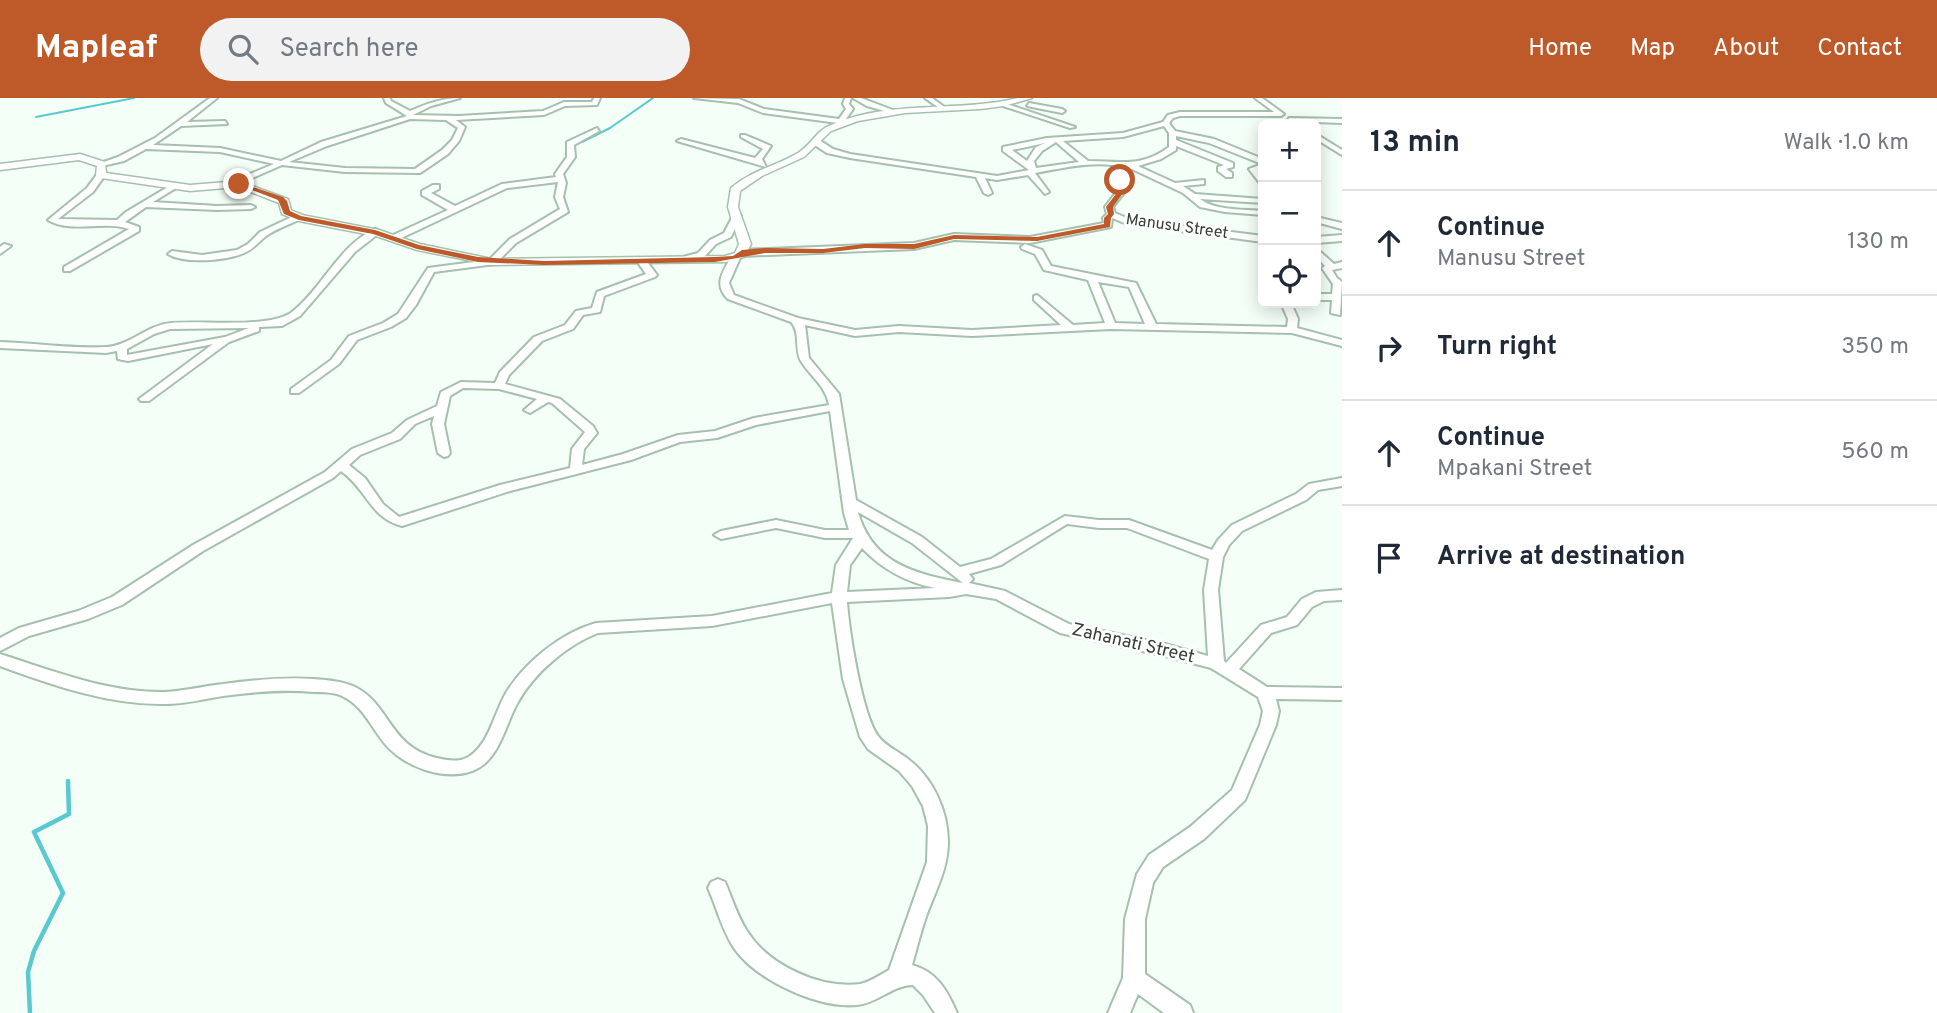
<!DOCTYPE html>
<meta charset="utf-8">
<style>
body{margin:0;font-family:Overpass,sans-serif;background:#f2f2f3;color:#1f2937}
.controls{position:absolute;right:21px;top:21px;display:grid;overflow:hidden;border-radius:10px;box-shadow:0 4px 18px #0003}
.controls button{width:63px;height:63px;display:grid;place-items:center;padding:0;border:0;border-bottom:2px solid #e0e1e3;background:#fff;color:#1f2937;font:35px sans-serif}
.stop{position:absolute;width:21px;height:21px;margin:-16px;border:5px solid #be5929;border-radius:50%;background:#fff}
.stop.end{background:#be5929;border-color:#fff;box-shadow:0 2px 7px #0008}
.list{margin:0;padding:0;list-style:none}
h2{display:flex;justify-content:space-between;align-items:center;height:91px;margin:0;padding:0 28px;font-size:30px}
h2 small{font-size:23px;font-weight:400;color:#747a83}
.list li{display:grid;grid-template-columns:46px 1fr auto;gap:21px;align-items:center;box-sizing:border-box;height:105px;padding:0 28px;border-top:2px solid #e0e1e3}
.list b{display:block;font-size:26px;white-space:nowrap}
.list p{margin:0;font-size:23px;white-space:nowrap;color:#747a83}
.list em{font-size:23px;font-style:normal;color:#747a83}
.icon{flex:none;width:38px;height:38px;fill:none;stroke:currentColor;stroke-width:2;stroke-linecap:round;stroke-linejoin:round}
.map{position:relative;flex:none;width:1342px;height:915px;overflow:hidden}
header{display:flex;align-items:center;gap:42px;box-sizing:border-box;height:98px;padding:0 35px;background:#be5929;color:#fff}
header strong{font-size:33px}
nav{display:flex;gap:38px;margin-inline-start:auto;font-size:24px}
.search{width:490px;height:63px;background:#f2f2f3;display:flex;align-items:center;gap:18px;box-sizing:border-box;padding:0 24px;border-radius:38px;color:#747a83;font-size:26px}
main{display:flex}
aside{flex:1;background:#fff}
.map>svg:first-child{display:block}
</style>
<header>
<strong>Mapleaf</strong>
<div class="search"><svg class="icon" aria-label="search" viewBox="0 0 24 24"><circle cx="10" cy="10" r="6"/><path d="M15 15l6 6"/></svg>Search here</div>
<nav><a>Home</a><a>Map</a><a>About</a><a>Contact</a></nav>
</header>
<main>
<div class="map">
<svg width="1342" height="915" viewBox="0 0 1342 915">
<rect width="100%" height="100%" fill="#f4fff7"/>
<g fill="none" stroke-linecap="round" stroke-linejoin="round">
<g stroke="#5ac8cf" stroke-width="2">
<polyline points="36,19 134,0"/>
<polyline points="582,44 610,30 653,0"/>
</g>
<polyline stroke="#5ac8cf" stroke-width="4.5" points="30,915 28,874 34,853 63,795 34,734 69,716 68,683"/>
<defs>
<g id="minor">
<path d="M210,0H217L187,24L225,23L227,26L181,28L153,47L220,50L281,63L321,44L407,18L386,5L384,0H390L391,3L410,13C426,6 442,0 460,0L431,8L413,17L459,18L543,13L564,4H592L594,0H600L597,7L565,8L544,17L456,22L465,29L459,43L448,56L420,75L345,74L282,67L234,88H231V84L274,66L220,54L146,51L124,63L102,68L98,66L118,59L155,40ZM410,21L446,22L458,30L452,42L442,52L415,71L345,70L289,64L327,48Z"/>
<polygon points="694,0 739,1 764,11 839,21 846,11 843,6 845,0 851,0 849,6 853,11 841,28 838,25 763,15 738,5"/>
<polygon points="853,0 861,0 898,14 895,16 867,8"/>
<polygon points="925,0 932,0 947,11 942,12"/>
<path d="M1255,0H1262L1284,16L1281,18H1180L1173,20L1169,25L1175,33L1214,41L1263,61V70L1258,72L1263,79V84H1259L1249,71L1262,66L1209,45L1176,38V42L1233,65V69L1226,71L1232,75V79H1226L1218,73V69L1224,67L1176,48V52L1161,61L1138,68L1175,85L1204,82V86L1183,88L1195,96L1263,101V105L1200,101C1216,113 1244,111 1263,113V117L1225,114L1200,109L1183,95L1132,71L1123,79L1129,88L1113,109L1115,115L1129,121L1263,138V144L1127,126L1112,120L1111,129L1030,145L954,142L914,151L742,158L738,155L742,152L914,145L954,136L1030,139L1104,125L1103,120L1107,116L1105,109L1121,88L1115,79L1124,69C1096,62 1063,70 1035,75L1049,94L1045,96L1028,77L997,82L985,80L992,95L988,97L984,95L976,79L850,60L827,55L813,46V42H819L833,51L850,56L997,78L1029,72L1003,53V49L1047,40L1123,35L1163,24L1168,17L1180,14H1274ZM1164,28L1169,35V49C1141,70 1120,63 1088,63L1063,43L1123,39ZM1056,44L1079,64L1036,70L1034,63L1042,53ZM1045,45L1036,49L1027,63L1012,52Z"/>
<polygon points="1029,5 1062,11 1065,13 1062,15 1027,8"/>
<polygon points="1003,6 1007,6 1075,29 1070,30 1003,8"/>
<polygon points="1289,20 1342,21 1342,25 1287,23"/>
<polygon points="597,30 599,33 574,47 575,59 563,76 566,85 563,99 568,114 516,145 495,166 434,174 416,207 406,220 391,229 357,242 339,266 299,295 291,295 291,291 331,262 349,238 383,225 398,216 428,170 489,162 510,141 560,111 555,99 558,84 507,90 397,142 391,142 391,138 448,112 422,97 422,93 433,87 439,87 439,91 431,95 455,108 502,86 556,79 555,76 567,59 567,44"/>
<polygon points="1316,36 1342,52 1342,57 1316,41"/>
<polygon points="741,37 745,37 771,48 762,61 766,69 677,43 681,41 755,60 763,51 741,39"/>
<path d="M98,75L105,77L93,94L58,121L117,122L126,114L173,86L177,88L176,90L153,104L217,108L251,107L255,109L251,111L217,112L146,109L125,124L139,129V133L70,173H64V169L129,131C104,122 71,136 48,122L87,90Z"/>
<path d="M298,116L301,117V121C290,126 276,131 266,138C258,144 254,151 244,155C226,163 184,166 168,156L172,153L202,157L237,152L248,146L260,134Z"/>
<polygon points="734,116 741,118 731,139 716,146 704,159 679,164 679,160 698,155 710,142 724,135"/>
<polygon points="1316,119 1342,125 1342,131 1316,124"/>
<path d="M375,131L378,132V136L355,154L300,218L282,228L259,229V233L229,244L149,303H141L139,301L213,246L128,263L118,261L117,253L106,255L0,250V244C33,245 75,251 107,249C131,247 147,227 171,225C201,222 270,231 292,214C322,191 339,147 375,131ZM249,230L225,239L127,257V251L154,236L170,231Z"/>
<polygon points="1342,137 1342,143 1316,145 1316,139"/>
<polygon points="4,146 11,148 0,156 0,149"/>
<path d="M1025,146L1042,152L1051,168L1136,185L1156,226L1287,229L1288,221L1281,205H1291L1298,221L1297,230L1342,242V248L1292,235L1111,231L972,238L899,234L855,238L805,227L809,260L839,296L856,402L922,439L960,469L991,461L1065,418L1099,422H1129L1212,452L1218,442L1232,427L1296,396L1309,386L1342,380V388L1318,392L1306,402L1242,433L1229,447L1223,459L1218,492L1224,563L1226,565L1261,527L1287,519L1302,501L1316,494L1342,492V502L1324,503L1312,509L1297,527L1271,535L1239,571L1267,589L1342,590V602L1276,601L1279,613L1276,627L1245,702L1204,741L1163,769L1153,785L1145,821V876L1190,907L1193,915H1164L1138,896L1130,915H1108L1123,880L1125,821L1137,776L1149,757L1190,729L1232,692L1260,627L1263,613L1258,599L1211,570L1165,558L1060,535L996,501L966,496L949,499L847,504C849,533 862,616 878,638C885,648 898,653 908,661C933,680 948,713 948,744C948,770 936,792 927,816C921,832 917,850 912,867C937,874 947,892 957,915H935L923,897L913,887C893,887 878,905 857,907C818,911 756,882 734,850C722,832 717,810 708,790L711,784L718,781L725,784C732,800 737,818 747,833C768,867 820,891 860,886C870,884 880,877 889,872L927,764L928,728L923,708L912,688L899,673L868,651L860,639L843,581L832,505L712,528L598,535C567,547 534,575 518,604C505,626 500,663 472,673C444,683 405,669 386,647C372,631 364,609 344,599C335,594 323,594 313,594C283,591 253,594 223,598C204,601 185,606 165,606C109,607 52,587 0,568V556C54,573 108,595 165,594C185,593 204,588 223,586C253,582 283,579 313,581C327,582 342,583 355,589C390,606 389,649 437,660C445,662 456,664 464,661C488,652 494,615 506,595C525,564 561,535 596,525L712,518L832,495L836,467L853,440H825L776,430L721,441L714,437L721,433L776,422L825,432H849L844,415L830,313L756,327L717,340L680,344L631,362L510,393L402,428C370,420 367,391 341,373L333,380L203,453L122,507L88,521L29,538L0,553V540L19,530L78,513L112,499L193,447L325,374L352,351L392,335L407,322L437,308L441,294L461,284L495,285L500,274L534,239L565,227L576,213L592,210L597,194L646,176L637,163L639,161H645L657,177L655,179L604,198L600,214L583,217L573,231L542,243L509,277L505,286L560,301L593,328L597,335L584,351L582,367L623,356L678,337L715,333L754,320L829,307C826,288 810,278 801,263C794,251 801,235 791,224L728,201C713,187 723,173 732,158L740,160L729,185L734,197L798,220L855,232L899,228L972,232L1061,227L1034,202V198L1037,197L1073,227L1105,225L1088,182L1044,172L1035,156L1022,151L1021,149ZM1098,184L1129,189L1145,226L1115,225ZM463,290L499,291L537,301L524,312L530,315L548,304L552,305L585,334L572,351L570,370L500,387L399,419L383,406L365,380L349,367L360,357L400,341L415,326L434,318L432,326L438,355L444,359L448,358L450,355L444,326L450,298ZM858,414L912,445L963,485C916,476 872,466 858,414ZM1067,426L1099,430H1127L1209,461L1204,492L1208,558L1165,546L1069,526L1005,493L969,485L973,481L969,476L1001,467ZM862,450C883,472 906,484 935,490L847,494L850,467Z"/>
<polygon points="1316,150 1334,166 1342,164 1342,170 1332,172 1337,180 1342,184 1340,217 1331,215 1332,202 1316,202 1316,196 1332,196 1333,186 1322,170 1325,168 1316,158"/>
</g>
<path id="tertiary" d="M1018,0H1032L1004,8L980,11L905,15L858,23L831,33L804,59L762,78L740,93L738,109L751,146L744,159L726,164L492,167L417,152L376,138L299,123L282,116L279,105L238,89L190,93L101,80L96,77L97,68L79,62L0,72V66L80,56L105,64L106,75L190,87L239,83L288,101L291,112L302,117L379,132L420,146L492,161L725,158L735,155L739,146L728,109L731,90C752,72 776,68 798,55C811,47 817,32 831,27C890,1 956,15 1018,0Z"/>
</defs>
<use href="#minor" stroke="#a5c0ad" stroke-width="4"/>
<use href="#tertiary" stroke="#a5c0ad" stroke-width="3"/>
<use href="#minor" fill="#fff" fill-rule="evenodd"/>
<use href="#tertiary" fill="#fff" fill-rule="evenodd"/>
</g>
<polygon fill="#be5929" points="1120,80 1128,88 1113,109 1114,116 1111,120 1110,129 1037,143 954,141 914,151 865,150 823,155 765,155 715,164 544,167 478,164 417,151 373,136 299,122 284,116 278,102 236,86 241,85 283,99 287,103 290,113 301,118 375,132 419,147 478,159 544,163 715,159 733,158 742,152 765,150 823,151 865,146 914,146 954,137 1037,139 1104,126 1104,120 1108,116 1106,109 1122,88 1117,82"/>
<g text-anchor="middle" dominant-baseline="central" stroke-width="6" stroke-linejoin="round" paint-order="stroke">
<g font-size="16" fill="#343f37" stroke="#fff">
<text transform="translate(1177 129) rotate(8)">Manusu Street</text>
</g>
<g font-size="18" fill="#343f37" stroke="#fff">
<text transform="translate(1133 546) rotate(13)">Zahanati Street</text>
</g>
</g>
</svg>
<div class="controls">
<button>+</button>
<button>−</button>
<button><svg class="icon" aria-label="locate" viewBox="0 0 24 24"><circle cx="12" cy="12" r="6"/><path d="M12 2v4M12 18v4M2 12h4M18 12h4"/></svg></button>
</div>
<div class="stop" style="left:1120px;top:82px"></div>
<div class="stop end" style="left:239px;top:86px"></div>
</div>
<aside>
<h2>13 min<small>Walk · 1.0 km</small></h2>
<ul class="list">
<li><svg class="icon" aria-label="ahead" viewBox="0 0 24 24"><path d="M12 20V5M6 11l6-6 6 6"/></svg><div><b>Continue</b><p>Manusu Street</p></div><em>130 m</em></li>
<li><svg class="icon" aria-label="right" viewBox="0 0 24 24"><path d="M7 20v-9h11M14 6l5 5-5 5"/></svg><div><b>Turn right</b></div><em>350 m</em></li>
<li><svg class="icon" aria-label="ahead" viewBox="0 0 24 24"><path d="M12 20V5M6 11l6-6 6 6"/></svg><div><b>Continue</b><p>Mpakani Street</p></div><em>560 m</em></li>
<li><svg class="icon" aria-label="arrive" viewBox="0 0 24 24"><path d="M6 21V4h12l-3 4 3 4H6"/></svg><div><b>Arrive at destination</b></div></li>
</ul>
</aside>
</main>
